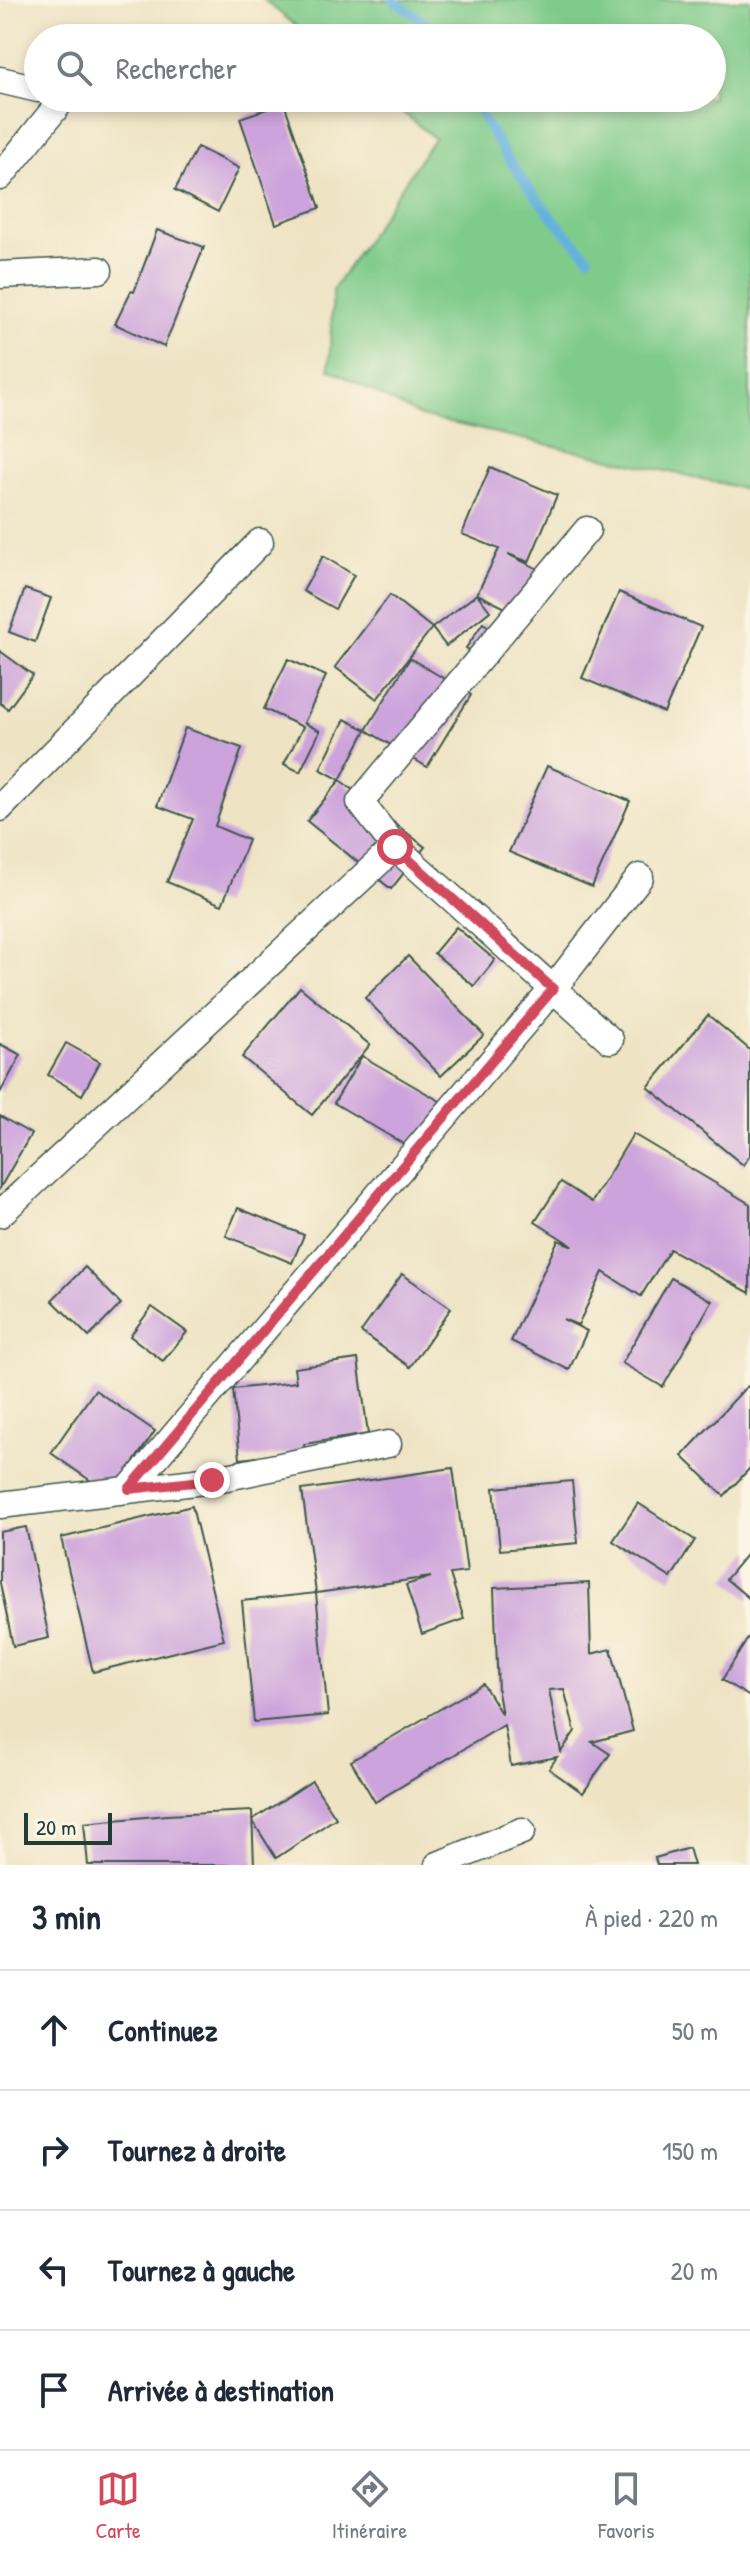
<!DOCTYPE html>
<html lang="fr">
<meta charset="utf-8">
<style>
body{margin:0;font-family:"Patrick Hand",sans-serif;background:#f2f2f3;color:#1f2937}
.scale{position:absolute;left:24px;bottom:20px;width:88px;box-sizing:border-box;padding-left:8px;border:4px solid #1f3d34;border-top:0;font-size:22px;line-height:28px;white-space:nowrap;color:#1f3d34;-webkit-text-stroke:6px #fcf5e5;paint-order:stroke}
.stop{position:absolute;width:24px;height:24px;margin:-18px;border:6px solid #d1495b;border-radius:50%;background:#fff}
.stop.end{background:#d1495b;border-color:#fff;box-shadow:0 2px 8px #0008}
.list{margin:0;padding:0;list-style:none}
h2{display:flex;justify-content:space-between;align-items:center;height:104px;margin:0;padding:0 32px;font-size:34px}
h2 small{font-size:26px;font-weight:400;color:#747a83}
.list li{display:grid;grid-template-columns:52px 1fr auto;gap:24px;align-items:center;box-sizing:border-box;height:120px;padding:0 32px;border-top:2px solid #e0e1e3}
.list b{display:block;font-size:30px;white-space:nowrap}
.list em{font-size:26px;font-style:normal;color:#747a83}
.icon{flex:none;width:44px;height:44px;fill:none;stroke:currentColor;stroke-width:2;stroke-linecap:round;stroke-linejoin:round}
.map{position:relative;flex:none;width:750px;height:1865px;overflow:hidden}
.search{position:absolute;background:#fff;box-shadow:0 4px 12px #0003;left:24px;right:24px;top:24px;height:88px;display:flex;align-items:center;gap:20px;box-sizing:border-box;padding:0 28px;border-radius:44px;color:#747a83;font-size:30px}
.sheet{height:584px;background:#fff}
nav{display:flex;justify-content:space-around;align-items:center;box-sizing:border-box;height:112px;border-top:2px solid #e0e1e3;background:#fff;font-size:22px;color:#747a83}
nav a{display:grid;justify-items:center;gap:4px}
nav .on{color:#d1495b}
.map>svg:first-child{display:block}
</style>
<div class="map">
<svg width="750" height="1865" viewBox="0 0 750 1865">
<rect width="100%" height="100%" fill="#fcf5e5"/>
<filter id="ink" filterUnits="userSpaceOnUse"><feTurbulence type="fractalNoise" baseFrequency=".0125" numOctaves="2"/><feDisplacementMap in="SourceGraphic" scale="16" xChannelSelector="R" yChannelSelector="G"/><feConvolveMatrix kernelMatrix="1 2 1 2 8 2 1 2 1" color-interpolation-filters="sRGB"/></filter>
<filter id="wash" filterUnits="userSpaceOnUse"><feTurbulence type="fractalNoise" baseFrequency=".006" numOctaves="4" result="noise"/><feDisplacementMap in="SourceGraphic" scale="32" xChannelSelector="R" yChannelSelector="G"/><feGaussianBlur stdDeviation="1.8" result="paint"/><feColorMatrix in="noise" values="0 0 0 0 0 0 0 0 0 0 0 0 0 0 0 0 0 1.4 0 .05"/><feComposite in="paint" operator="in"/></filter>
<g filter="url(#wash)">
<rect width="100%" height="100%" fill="#eee3c3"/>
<polygon fill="#7fcb8a" stroke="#4f845f" stroke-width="2" points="264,0 750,0 750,490 420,416 329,369 333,290 434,138 385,98 712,98 712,38 311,38"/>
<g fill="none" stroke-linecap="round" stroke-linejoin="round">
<g stroke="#65b1de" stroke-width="9">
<polyline points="393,0 426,23 436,38"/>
<path d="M472,98C503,157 542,210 589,257"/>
</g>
</g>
<g id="blocks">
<g fill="#cca3dc" fill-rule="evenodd">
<polygon points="105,26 126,38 98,38"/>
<polygon points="284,103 320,208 276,224 240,118"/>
<polygon points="197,147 239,168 218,212 175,190"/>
<polygon points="157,230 204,247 164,347 115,324 131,291 134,292"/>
<polygon points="490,467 557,495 529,562 508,554 544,572 522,616 477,594 490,611 446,646 432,628 377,699 335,667 390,595 432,628 477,594 499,549 462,534"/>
<polygon points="323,556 354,575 335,609 303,591"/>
<polygon points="25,589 51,598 35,642 9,632"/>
<polygon points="619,592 701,627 664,713 582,678"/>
<polygon points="483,623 507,639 491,664 466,648"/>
<polygon points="0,651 33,675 8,709 0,703"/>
<polygon points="410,658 471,695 427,767 366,730 340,780 320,769 345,719 366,730"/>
<polygon points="288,659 326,676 304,723 320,731 300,772 284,764 303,727 264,709"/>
<polygon points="185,728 242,748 215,826 248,840 222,905 167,882 193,819 157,806"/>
<polygon points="547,766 630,801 592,887 509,852"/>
<polygon points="340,780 425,847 391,889 307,821"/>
<polygon points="456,927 495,960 474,986 434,953"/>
<polygon points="408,956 484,1035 441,1076 365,998"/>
<polygon points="300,987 370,1045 312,1115 242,1057"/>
<polygon points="708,1015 750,1050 750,1156 743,1165 648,1087"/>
<polygon points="66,1043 100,1062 82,1095 48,1075"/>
<polygon points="0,1044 21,1055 0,1093"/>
<polygon points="362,1056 445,1104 417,1152 334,1103"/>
<polygon points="0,1116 31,1134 0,1188"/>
<polygon points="633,1134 750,1204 750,1293 670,1249 641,1296 603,1272 578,1325 563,1319 587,1331 569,1370 511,1341 558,1240 573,1246 535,1222 561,1182 592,1202"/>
<polygon points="238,1208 304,1235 292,1263 226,1236"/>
<polygon points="85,1267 121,1304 89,1337 52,1300"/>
<polygon points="402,1274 451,1308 410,1367 361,1332"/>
<polygon points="671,1278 712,1301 663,1387 622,1363"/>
<polygon points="152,1307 187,1332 163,1361 130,1336"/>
<polygon points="358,1359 368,1434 304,1444 305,1452 240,1459 233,1389 296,1382 294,1368"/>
<polygon points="747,1386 750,1389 750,1468 724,1496 682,1456"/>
<polygon points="95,1390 155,1431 111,1495 51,1453"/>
<polygon points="453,1468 467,1572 450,1574 464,1619 422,1634 406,1585 431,1577 316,1593 302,1490"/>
<polygon points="572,1481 578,1543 500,1550 494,1488"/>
<polygon points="638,1503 695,1540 671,1578 613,1541"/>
<polygon points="192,1506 224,1640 93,1672 61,1538"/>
<polygon points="26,1527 49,1638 13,1646 0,1583 0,1532"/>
<polygon points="750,1550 750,1599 726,1579"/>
<path d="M589,1583L591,1654L611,1649L633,1731L592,1742L610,1754L583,1793L549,1769L557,1757L511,1766L504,1725L375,1802L351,1761L483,1684L502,1715L498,1692L494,1588ZM564,1689L575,1731L561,1752L549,1690Z"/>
<polygon points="316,1593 328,1715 254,1722 242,1601"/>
<polygon points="750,1635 750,1697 722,1680"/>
<polygon points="312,1781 336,1818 276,1858 252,1820"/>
<polygon points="252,1811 254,1865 88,1865 84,1823 166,1815"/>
<polygon points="689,1848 694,1865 657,1865 655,1858"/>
</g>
</g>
</g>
<g filter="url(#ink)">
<use href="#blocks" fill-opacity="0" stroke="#3e5649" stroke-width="2"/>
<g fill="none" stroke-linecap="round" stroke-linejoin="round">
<defs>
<g id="street">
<polyline points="0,80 38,89"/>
<polyline points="0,177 58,105 57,98"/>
<polyline points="0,275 99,270"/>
<polyline points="0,808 260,542"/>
<polyline points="395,847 610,1040"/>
<polyline points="0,1214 395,847 360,802 587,530"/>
<polyline points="129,1489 553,989 640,877"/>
<polyline points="0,1505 212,1480 388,1444"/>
<polyline points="438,1865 522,1831"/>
</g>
</defs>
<use href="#street" stroke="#3e5649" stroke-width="29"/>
<use href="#street" stroke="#fff" stroke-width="26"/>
</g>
</g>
<g fill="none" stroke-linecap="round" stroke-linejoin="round" filter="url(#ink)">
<polyline stroke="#d1495b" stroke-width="10" points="212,1480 129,1489 553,989 395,847"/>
</g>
</svg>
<div class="scale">20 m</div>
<div class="stop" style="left:395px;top:847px"></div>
<div class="stop end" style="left:212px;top:1480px"></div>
<div class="search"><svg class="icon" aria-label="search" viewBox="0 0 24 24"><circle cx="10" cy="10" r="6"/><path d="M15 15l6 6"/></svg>Rechercher</div>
</div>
<section class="sheet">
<h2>3 min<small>À pied · 220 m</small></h2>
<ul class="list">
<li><svg class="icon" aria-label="ahead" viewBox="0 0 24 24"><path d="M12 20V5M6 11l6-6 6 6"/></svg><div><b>Continuez</b></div><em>50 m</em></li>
<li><svg class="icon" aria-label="right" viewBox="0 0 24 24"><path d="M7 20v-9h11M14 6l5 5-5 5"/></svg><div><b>Tournez à droite</b></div><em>150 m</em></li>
<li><svg class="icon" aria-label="left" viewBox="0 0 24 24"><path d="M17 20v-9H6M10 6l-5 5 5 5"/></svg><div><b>Tournez à gauche</b></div><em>20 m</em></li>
<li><svg class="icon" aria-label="arrive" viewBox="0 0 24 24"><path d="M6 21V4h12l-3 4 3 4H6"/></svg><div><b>Arrivée à destination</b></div></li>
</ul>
</section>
<nav>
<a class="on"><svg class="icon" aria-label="map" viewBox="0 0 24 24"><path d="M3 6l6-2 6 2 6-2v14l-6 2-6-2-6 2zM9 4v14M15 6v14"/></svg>Carte</a>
<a><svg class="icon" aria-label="directions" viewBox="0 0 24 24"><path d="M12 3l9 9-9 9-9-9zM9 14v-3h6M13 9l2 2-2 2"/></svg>Itinéraire</a>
<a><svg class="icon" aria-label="saved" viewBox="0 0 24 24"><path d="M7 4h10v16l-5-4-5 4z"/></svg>Favoris</a>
</nav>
